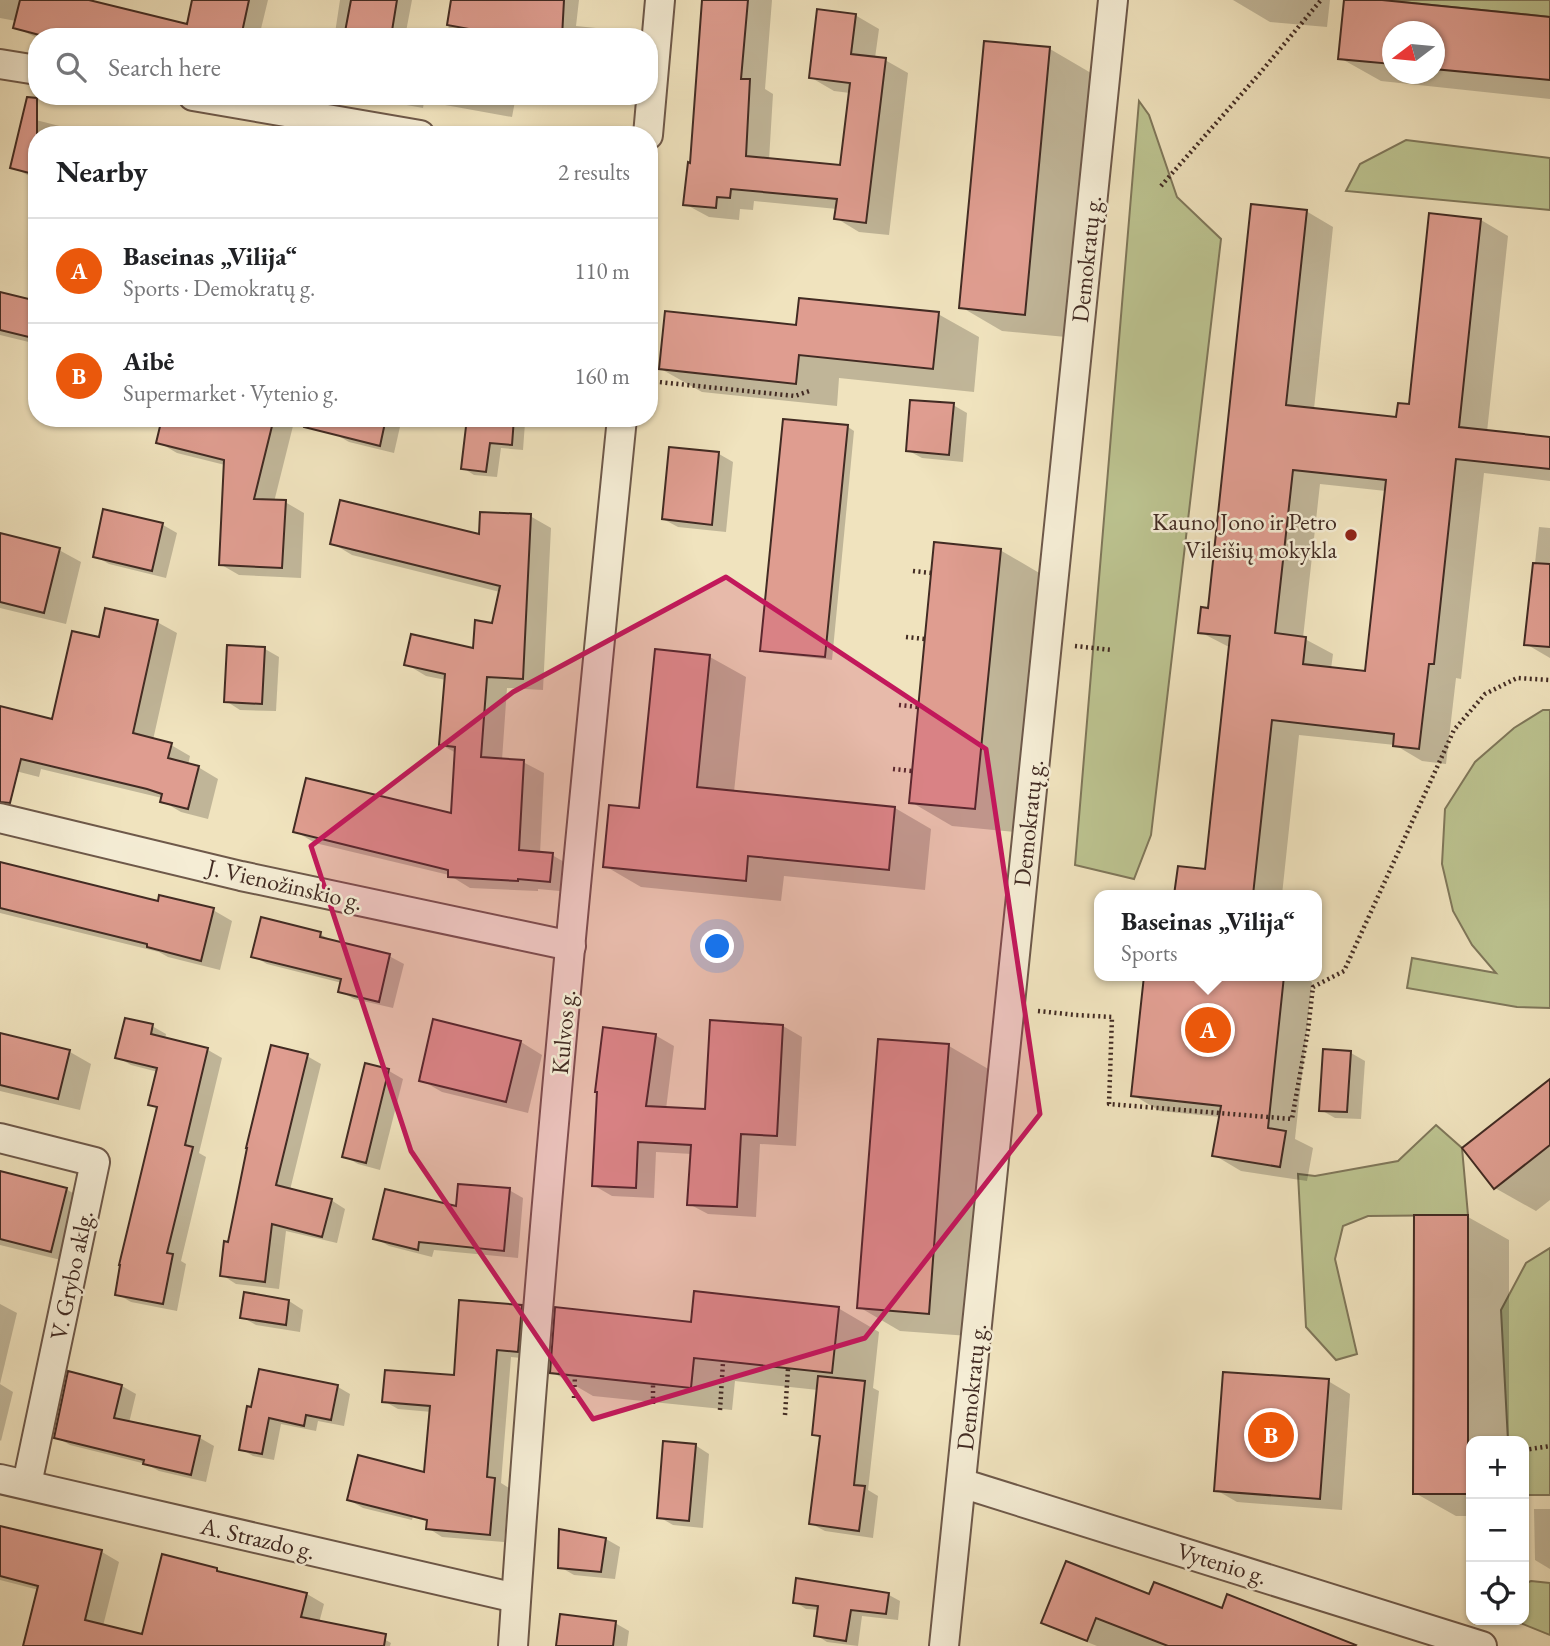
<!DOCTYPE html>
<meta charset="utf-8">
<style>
body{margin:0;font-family:"EB Garamond",serif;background:#f6f6f6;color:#202124}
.controls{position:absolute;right:21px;bottom:21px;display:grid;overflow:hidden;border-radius:14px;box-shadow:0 2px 5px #0004}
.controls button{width:63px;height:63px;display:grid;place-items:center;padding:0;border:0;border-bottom:2px solid #e0e0e0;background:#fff;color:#202124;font:35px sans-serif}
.compass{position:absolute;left:1382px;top:21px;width:63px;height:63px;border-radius:50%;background:#fff;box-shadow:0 2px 5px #0004;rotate:254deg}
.you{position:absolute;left:718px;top:947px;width:24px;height:24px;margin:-18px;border:5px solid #fff;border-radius:50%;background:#1a73e8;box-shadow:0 0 0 10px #1a73e833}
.badge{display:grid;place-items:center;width:46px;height:46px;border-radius:50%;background:#ea580c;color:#fff;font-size:23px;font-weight:700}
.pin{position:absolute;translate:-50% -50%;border:4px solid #fff;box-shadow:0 2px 7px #0006}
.popup{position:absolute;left:1094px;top:890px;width:228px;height:91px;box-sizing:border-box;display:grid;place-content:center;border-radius:14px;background:#fff;filter:drop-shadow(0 2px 5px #0005);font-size:23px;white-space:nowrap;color:#757577}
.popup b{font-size:26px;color:#202124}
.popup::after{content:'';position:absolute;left:50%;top:100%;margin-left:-14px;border:14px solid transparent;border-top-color:#fff}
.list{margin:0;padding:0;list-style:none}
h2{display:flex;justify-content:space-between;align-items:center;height:91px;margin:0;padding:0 28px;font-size:30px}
h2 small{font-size:23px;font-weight:400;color:#757577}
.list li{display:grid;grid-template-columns:46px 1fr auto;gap:21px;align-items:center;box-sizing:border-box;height:105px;padding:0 28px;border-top:2px solid #e0e0e0}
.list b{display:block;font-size:26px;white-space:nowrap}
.list p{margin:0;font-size:23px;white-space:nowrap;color:#757577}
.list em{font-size:23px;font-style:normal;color:#757577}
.icon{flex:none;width:38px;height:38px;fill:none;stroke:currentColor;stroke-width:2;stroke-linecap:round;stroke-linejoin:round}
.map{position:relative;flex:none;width:1550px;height:1646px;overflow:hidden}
.search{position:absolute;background:#fff;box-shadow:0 2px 5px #0004;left:28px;top:28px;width:630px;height:77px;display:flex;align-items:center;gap:18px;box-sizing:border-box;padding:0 24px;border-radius:28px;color:#757577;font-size:26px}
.panel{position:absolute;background:#fff;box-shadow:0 2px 5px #0004;left:28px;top:126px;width:630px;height:301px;border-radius:28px}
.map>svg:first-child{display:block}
</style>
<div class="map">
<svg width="1550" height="1646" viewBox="0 0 1550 1646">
<rect width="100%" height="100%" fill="#f0e3be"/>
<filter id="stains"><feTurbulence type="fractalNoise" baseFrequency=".00286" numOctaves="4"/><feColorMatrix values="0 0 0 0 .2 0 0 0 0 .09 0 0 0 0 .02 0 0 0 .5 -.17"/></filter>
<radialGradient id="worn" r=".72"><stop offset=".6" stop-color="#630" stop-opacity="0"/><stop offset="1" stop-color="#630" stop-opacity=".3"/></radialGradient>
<g fill="#bcc390" stroke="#7f775a" stroke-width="2">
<polygon points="1382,0 1550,0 1550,17"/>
<polygon points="1139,101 1149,115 1177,197 1221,239 1151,835 1134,879 1075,865"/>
<polygon points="1406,140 1550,158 1550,210 1346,191 1360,164"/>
<polygon points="1543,710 1550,710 1550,1008 1517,1007 1407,988 1412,958 1496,973 1472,945 1453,911 1442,864 1445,809 1475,762 1514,728"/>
<polygon points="1436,1125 1462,1148 1468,1215 1368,1216 1343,1226 1335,1259 1357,1354 1336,1360 1306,1327 1298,1174 1315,1176 1398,1161"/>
<polygon points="1550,1248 1550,1495 1524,1495 1524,1441 1508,1441 1501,1310 1526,1263"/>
<polygon points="1531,1581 1550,1583 1550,1635 1513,1620 1524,1620 1524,1584"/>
</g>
<g fill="#0003" fill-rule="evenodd">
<polygon points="0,0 94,0 93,3 188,26 194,0 268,0 259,37 37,37 37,38 15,27 16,21 0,18"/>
<polygon points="340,0 412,0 405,37 323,37 325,30 335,33"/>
<polygon points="453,0 579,0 576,26 596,28 610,37 447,37"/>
<polygon points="704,0 772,0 765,89 773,94 769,160 842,166 850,93 834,91 810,77 855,15 879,29 875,58 885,60 908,73 889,235 859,232 836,218 837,209 754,201 753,210 740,209 739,220 709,217 685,204 691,164"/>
<polygon points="1233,0 1330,0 1327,27 1270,22"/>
<path d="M1345,0H1364L1550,19V99L1381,81L1340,58ZM1392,32H1434V74H1392Z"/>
<polygon points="1050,49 1091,73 1066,337 1002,331 961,307"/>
<polygon points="379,96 516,96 512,117 434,103 424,102 423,108 390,102"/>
<polygon points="24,117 95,135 37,135 37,180 12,167"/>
<path d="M1306,211L1333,227L1314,409L1398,419L1410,406L1481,220L1508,236L1487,432L1550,439V481L1484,473L1461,679L1456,678L1446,764L1422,761L1395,745L1299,735L1282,895H1176L1179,868L1207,871L1231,648L1200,632L1210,609ZM1320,484L1386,491L1366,673L1331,669L1333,654L1303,638Z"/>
<polygon points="0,294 37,303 37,344 0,335"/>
<polygon points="938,314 979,337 974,392 839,378 837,406 702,392 661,369 798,326"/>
<polygon points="953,405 967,413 963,462 922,458 907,450"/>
<polygon points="164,418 295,418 274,502 285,502 304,513 301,578 239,575 220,564 225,465 177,453 158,442"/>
<polygon points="333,418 402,418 394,453 349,442 335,434"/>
<polygon points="469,418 517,418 525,423 523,450 501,448 497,477 474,475 463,468"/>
<polygon points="848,427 854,431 832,660 769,653 762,650"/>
<polygon points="719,454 733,462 726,532 678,527 663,519"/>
<polygon points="105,511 163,525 177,533 166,578 109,564 95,556"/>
<polygon points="530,516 551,528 543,690 507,688 502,760 523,762 544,773 540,854 552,855 573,867 570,892 538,889 538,891 470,888 449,875 315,843 295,831 453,816 456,753 440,744 446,680 426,676 406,664 475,651 493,625 500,592 352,555 332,543 480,537"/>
<polygon points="1539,527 1550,528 1550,658 1526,644"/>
<polygon points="0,535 59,550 81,562 66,624 0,608"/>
<polygon points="1000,550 1041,574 1015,832 952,826 911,802"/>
<polygon points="157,622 177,633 153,740 171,745 190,756 188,765 198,767 218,779 208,819 181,812 162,801 162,798 41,769 39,777 0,767 0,708 54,721 100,639"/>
<polygon points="229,647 265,649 279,657 276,711 240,710 226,701"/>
<polygon points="710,657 746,677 734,792 895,808 931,829 925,890 784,876 781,901 641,887 605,866 641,810"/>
<polygon points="0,864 159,903 213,910 232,921 220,970 168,957 159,952 0,913"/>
<polygon points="320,934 336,943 389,956 404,964 393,1008 354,999 340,991 342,983 267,964 253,956"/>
<polygon points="1146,976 1301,976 1312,982 1295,1139 1313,1148 1307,1181 1241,1171 1214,1155 1220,1117 1160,1111 1133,1095"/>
<polygon points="712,1022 783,1026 802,1037 796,1146 760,1144 756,1217 708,1214 689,1204 692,1154 656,1152 654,1198 612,1196 593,1185 655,1035 674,1046 666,1109 707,1111"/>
<polygon points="152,1026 166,1034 165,1039 208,1050 222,1058 199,1153 206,1157 181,1261 186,1264 177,1311 131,1302 117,1294 158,1109 150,1104 158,1072 131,1065 117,1057"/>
<polygon points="0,1034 70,1052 91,1064 80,1110 0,1091"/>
<polygon points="521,1042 542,1055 528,1113 442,1092 421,1080"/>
<polygon points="949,1046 990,1070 969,1336 900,1331 859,1307"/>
<polygon points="1351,1053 1365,1061 1361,1119 1335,1118 1321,1110"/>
<polygon points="307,1056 321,1064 290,1190 331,1200 345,1209 337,1243 286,1231 279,1289 236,1284 222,1275 229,1244"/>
<polygon points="389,1071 403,1079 380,1170 358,1164 344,1156"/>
<polygon points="1550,1081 1550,1200 1536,1211 1495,1188"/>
<polygon points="0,1173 66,1189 88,1202 73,1263 0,1245"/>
<polygon points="509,1190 523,1198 518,1258 434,1250 432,1257 389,1246 375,1238"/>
<polygon points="1468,1217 1509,1240 1509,1441 1471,1441 1471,1516 1456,1516 1415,1493"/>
<polygon points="289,1301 303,1310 300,1332 256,1325 242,1317"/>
<polygon points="0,1304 17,1313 0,1384"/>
<polygon points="521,1307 535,1315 532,1359 511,1357 501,1483 509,1488 504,1542 442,1537 428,1528 429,1522 422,1518 415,1508 412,1520 363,1508 349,1500 426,1474 432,1412 398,1409 384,1401 455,1377"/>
<polygon points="838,1308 879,1332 873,1388 879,1391 868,1490 878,1496 873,1538 825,1531 810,1523 822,1439 814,1434 818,1390 735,1381 732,1410 593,1396 552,1372 693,1324"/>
<polygon points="260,1371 338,1387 350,1394 344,1426 318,1421 316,1431 281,1424 274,1460 253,1456 241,1449 253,1409"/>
<polygon points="1328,1381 1350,1394 1342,1510 1237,1502 1216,1490"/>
<polygon points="0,1384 13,1392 1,1441 0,1440"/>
<polygon points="122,1386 136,1394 129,1423 200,1438 214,1446 206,1482 159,1471 146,1464 70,1445 56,1437"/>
<polygon points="695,1445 709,1454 703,1528 673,1525 659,1517"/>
<polygon points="1534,1509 1550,1509 1550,1569 1535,1560"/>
<polygon points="0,1527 102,1552 119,1562 103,1626 143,1636 217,1570 224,1574 307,1594 324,1604 319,1623 373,1633 391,1643 390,1646 25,1646 39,1590 0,1580"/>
<polygon points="561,1531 606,1539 620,1547 615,1579 574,1575 560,1567"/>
<polygon points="889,1595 900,1601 898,1620 862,1616 858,1646 827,1642 816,1635 820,1610 806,1609 795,1602"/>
<polygon points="1150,1596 1223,1611 1350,1646 1097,1646 1060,1631 1043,1622"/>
<polygon points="615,1623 629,1631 627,1646 558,1646"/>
</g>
<g fill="#df9d90" stroke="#422b23" stroke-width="2" fill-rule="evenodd">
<polygon points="20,0 89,0 187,24 192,0 249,0 241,37 47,37 13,28"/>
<polygon points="351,0 397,0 391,37 344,37"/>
<polygon points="451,0 564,0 562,37 513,37 447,25"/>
<polygon points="702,0 748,0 741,79 750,79 746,156 840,165 850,83 809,78 817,9 856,14 851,54 886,58 866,223 834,219 837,199 731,189 730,198 717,197 716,208 683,205 688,162 690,163"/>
<polygon points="1344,0 1382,0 1550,17 1550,80 1434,69 1434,32 1392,32 1392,64 1338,59"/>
<polygon points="984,41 1050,47 1025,315 959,308"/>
<polygon points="27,97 37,98 37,175 10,168"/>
<path d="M1251,204L1307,210L1286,405L1396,417L1398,403L1409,404L1429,213L1481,219L1459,427L1550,437V469L1456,459L1434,664H1429L1419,749L1393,746L1394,734L1272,720L1253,895H1174L1178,866L1205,869L1230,636L1198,633L1201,607L1208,608ZM1293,470L1386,480L1365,671L1303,664L1306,637L1275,633Z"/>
<polygon points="0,292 37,301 37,339 0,330"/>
<polygon points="799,298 939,312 933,369 799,355 796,384 659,369 665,311 796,325"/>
<polygon points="910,400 954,403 949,455 906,451"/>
<polygon points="162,418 274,418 254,499 286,500 282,568 219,565 224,460 156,443"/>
<polygon points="305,418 386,418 380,446 304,427"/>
<polygon points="467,418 514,418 512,445 490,443 486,472 461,469"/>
<polygon points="783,419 848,425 825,657 760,651"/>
<polygon points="669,447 719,452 712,525 662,519"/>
<polygon points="340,500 479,534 480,512 531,514 523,679 487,677 481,757 524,760 519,850 553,853 550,882 518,879 518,881 448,877 448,870 293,832 306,778 451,813 455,747 439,745 445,674 404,665 411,634 473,648 475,620 492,623 500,586 330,544"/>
<polygon points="103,509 163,523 152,571 93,557"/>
<polygon points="0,533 60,548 44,613 0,602"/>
<polygon points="934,542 1001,549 975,809 909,803"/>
<polygon points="1533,563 1550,564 1550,647 1524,645"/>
<polygon points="105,608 158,620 133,733 172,743 168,758 199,766 188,809 160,802 162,794 147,789 21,759 10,803 0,802 0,706 52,719 72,631 99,637"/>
<polygon points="227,645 265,647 262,704 224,702"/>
<polygon points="655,649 710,655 697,787 895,807 889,870 748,856 746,881 603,867 609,805 639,808"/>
<polygon points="0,862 158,901 159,895 214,908 201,961 147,947 147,944 0,908"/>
<polygon points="261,917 321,932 320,937 390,954 379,1002 338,992 341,979 251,957"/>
<polygon points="1144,976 1284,976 1268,1128 1286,1131 1280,1167 1212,1156 1221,1106 1131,1096"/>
<polygon points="125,1018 153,1024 151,1034 208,1048 185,1145 193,1147 167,1253 173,1254 163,1304 115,1295 120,1265 119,1265 157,1107 148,1105 157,1068 115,1058"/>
<polygon points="433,1019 521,1041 506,1102 419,1081"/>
<polygon points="710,1020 783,1025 777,1136 741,1134 737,1207 687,1205 691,1145 638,1142 636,1188 592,1186 597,1092 595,1092 603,1027 656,1034 646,1106 705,1109"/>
<polygon points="0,1033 70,1050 58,1099 0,1085"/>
<polygon points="878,1039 949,1044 929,1314 857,1308"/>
<polygon points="271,1045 308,1054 276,1185 332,1199 322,1237 272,1224 265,1282 220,1276 224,1241 228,1242 247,1148 246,1148"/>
<polygon points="1323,1049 1351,1051 1347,1112 1319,1111"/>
<polygon points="365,1063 389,1069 366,1163 342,1157"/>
<polygon points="1550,1079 1550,1145 1494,1189 1462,1148"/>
<polygon points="0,1171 67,1188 51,1252 0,1239"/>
<polygon points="458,1184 510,1188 504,1251 419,1242 418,1250 373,1239 385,1189 456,1206"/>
<polygon points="1414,1215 1468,1215 1468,1494 1413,1494"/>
<polygon points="694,1291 839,1307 832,1373 694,1358 691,1388 550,1373 555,1307 691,1322"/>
<polygon points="244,1292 289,1300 286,1325 240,1318"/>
<polygon points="459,1300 522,1305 518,1352 497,1350 487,1477 495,1478 490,1535 426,1529 427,1520 347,1500 358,1455 424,1472 430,1406 382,1402 385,1370 454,1375"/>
<polygon points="259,1369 338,1385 331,1420 306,1415 304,1426 269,1418 262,1454 239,1450 247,1406 251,1407"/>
<polygon points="68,1371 122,1385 114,1418 200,1436 191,1475 143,1464 144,1460 54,1438"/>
<polygon points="1223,1372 1329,1379 1320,1499 1214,1491"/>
<polygon points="818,1376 865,1381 854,1485 865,1486 859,1531 809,1524 820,1436 812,1435"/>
<polygon points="663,1441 696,1444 689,1521 657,1518"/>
<polygon points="0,1526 102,1550 85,1620 142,1634 162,1554 217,1568 217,1571 307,1593 301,1617 386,1634 384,1646 23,1646 38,1586 0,1576"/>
<polygon points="559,1529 606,1538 601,1572 558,1568"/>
<polygon points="1066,1561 1149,1594 1154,1582 1222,1608 1227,1594 1356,1645 1355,1646 1168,1646 1096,1618 1087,1641 1041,1623"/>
<polygon points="796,1578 889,1593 886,1614 851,1610 846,1641 814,1636 818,1606 793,1603"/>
<polygon points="560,1614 616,1621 613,1646 556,1646"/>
</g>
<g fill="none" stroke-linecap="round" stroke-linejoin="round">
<defs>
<g id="street">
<polyline points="0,64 37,70"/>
<polyline points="193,96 420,135"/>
<polyline points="648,135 660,0"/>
<polyline points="0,818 241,876 571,946"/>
<polyline points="0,1138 95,1162 27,1484"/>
<polyline points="0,1479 516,1598"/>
<polyline points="961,1483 1482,1646"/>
<path d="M513,1646C540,1236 581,827 622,418"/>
<polyline points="944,1646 1113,0"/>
</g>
</defs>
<use href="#street" stroke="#6e594a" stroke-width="32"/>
<g stroke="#422b23" stroke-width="4.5" stroke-dasharray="2 3.5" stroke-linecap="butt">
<polyline points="1161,186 1260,73 1321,0"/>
<polyline points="649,381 795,396 812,390"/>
<polyline points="913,571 931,573"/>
<polyline points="906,637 925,639"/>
<polyline points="1075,646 1112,650"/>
<polyline points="899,705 918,707"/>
<polyline points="893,769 912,771"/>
<polyline points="1038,1011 1076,1015 1112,1017 1109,1104 1292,1119 1308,1030 1313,987 1344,971 1454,730 1485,694 1517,678 1550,680"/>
<polyline points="574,1398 575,1376"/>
<polyline points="653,1404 653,1384"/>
<polyline points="720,1410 723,1362"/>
<polyline points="785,1415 788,1369"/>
<polyline points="1524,1450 1550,1446"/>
</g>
<use href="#street" stroke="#f5edd5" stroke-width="28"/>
</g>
<path fill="#c2185b" fill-opacity="0.2" stroke="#c2185b" stroke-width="5" stroke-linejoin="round" d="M726,577L986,749L1040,1114L865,1338L593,1419L411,1151L311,846L513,692Z"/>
<circle fill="#8f2418" stroke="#f5edd5" stroke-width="2.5" cx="1351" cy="535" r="7"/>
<g text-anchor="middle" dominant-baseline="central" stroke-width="5" stroke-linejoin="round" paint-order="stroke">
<g font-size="24" fill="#422b23" stroke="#f5edd5">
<text transform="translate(1086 259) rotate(-84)">Demokratų g.</text>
<text transform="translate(1028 823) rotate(-84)">Demokratų g.</text>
<text transform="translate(285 884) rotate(13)">J. Vienožinskio g.</text>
<text transform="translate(563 1032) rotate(-85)">Kulvos g.</text>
<text transform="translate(71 1275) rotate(-78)">V. Grybo aklg.</text>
<text transform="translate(971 1387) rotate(-84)">Demokratų g.</text>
<text transform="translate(258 1538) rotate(13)">A. Strazdo g.</text>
<text transform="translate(1222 1563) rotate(17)">Vytenio g.</text>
</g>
<g font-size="24" fill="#422b23" stroke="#f5edd5" text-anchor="end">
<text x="1337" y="521">Kauno Jono ir Petro<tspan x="1337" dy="28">Vileišių mokykla</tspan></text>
</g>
</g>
<rect width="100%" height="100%" filter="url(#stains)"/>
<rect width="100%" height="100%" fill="url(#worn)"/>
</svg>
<div class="controls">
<button>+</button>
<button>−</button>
<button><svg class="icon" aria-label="locate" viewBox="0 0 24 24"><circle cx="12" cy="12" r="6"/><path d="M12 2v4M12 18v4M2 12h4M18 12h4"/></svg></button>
</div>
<svg class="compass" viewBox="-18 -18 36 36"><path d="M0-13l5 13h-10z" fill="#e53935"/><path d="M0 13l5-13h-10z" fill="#757577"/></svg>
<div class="you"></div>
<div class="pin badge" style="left:1208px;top:1030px">A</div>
<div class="popup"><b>Baseinas „Vilija“</b>Sports</div>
<div class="pin badge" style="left:1271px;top:1435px">B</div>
<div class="search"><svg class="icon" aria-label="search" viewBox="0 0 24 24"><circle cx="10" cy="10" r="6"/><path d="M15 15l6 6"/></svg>Search here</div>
<section class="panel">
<h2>Nearby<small>2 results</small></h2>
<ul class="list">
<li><span class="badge">A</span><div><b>Baseinas „Vilija“</b><p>Sports · Demokratų g.</p></div><em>110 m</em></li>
<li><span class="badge">B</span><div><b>Aibė</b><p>Supermarket · Vytenio g.</p></div><em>160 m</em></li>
</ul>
</section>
</div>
